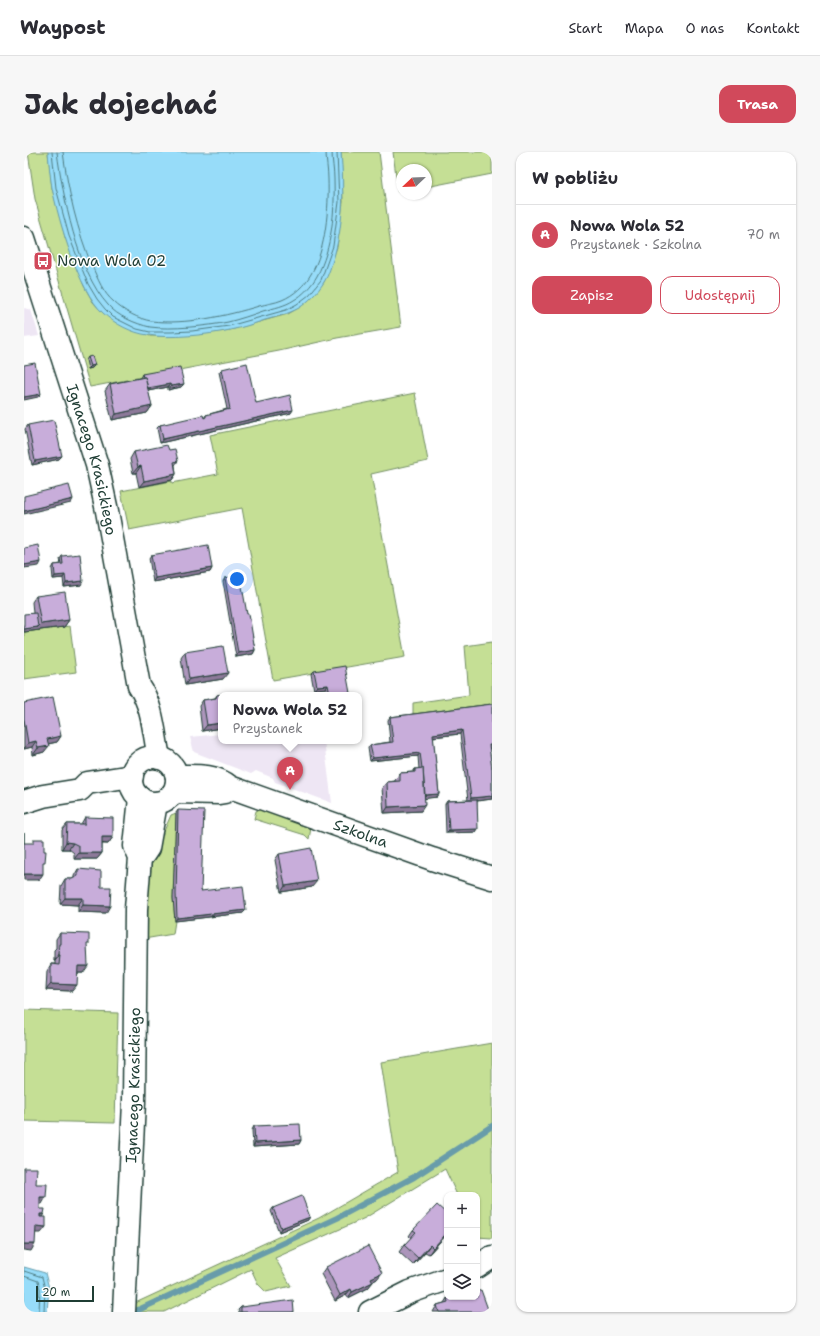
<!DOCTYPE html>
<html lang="pl">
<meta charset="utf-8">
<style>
body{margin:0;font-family:"Shantell Sans",sans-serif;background:#f7f7f7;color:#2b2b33}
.controls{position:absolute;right:12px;bottom:12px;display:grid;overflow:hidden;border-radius:8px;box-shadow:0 1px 3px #0004}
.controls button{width:36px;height:36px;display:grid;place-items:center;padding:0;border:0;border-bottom:1px solid #e1e1e2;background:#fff;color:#2b2b33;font:20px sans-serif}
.compass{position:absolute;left:372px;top:12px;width:36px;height:36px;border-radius:50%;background:#fff;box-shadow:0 1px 3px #0004;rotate:247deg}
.scale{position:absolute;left:12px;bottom:10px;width:58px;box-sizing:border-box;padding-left:4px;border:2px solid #1f3d34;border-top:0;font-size:11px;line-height:14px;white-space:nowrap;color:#1f3d34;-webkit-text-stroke:3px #fff;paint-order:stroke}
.you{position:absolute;left:213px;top:427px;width:14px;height:14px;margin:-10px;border:3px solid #fff;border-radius:50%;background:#1a73e8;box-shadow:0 0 0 6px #1a73e833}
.badge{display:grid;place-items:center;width:26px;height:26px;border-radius:50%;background:#d1495b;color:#fff;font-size:13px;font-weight:700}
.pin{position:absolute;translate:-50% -33px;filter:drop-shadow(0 1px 2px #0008)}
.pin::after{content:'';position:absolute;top:21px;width:14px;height:12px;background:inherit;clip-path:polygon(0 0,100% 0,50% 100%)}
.popup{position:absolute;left:194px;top:540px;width:144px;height:52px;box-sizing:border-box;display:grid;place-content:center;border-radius:8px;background:#fff;filter:drop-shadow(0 1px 3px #0005);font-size:13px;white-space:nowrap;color:#7c7c81}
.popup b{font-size:15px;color:#2b2b33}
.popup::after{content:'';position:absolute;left:50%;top:100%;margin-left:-8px;border:8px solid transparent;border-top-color:#fff}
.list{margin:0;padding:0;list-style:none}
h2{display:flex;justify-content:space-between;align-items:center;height:52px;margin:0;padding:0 16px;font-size:17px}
h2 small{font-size:13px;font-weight:400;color:#7c7c81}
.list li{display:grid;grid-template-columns:26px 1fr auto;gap:12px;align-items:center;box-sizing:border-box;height:60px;padding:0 16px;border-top:1px solid #e1e1e2}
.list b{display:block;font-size:15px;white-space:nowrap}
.list p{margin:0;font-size:13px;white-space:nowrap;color:#7c7c81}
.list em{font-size:13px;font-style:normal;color:#7c7c81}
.actions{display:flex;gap:8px;padding:12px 16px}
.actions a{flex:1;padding:9px 0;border:1px solid #d1495b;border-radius:12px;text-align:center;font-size:14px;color:#d1495b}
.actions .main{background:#d1495b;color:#fff}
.icon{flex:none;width:22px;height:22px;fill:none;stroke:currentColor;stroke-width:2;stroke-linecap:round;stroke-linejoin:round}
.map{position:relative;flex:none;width:468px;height:1160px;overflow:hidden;border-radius:12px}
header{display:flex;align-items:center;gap:24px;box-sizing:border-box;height:56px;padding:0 20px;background:#fff;border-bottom:1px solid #e1e1e2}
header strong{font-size:19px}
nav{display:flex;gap:22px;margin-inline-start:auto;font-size:14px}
.intro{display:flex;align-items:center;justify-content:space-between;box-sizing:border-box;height:96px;padding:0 24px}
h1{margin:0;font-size:28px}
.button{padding:10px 18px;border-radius:12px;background:#d1495b;color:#fff;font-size:14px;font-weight:700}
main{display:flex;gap:24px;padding:0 24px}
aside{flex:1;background:#fff;border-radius:12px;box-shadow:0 1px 3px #0004}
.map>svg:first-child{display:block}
</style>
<header>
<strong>Waypost</strong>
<nav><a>Start</a><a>Mapa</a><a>O nas</a><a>Kontakt</a></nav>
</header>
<div class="intro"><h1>Jak dojechać</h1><a class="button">Trasa</a></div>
<main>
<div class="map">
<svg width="468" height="1160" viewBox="0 0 468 1160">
<rect width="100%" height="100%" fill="#fff"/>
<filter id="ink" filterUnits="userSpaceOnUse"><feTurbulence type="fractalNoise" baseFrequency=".025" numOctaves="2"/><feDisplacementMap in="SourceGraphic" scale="8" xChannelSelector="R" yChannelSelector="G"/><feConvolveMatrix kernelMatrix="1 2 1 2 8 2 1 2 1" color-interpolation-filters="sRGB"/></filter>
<g filter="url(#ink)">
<g fill="#eee6f4">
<polygon points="0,156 7,158 15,184 0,186"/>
<polygon points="197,582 197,589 300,589 308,651 251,630 249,626 232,619 227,622 170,600 166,585"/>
</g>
<g fill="#c5df95" stroke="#728e64">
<polygon points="4,0 24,0 28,36 41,85 60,134 69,150 78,160 126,184 147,184 168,183 206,178 264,162 276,155 287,146 300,130 313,95 319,50 317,0 355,0 377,175 313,186 255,199 66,235 11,47"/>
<polygon points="369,0 468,0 468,22 402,35 402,18 378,18 378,39 374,40"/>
<polygon points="391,241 404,309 347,322 381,505 249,528 218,356 105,378 97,339 148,329 148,331 194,322 186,283"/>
<polygon points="46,474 52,520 0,527 0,480"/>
<polygon points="468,490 468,555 389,565 389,551 445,543 441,494"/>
<polygon points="236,657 287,676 285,687 281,683 230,667 232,659"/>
<polygon points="152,661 149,746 151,769 149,782 120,787 121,753 133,678 140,679 147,663"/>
<polygon points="0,858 94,861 91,971 0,969"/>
<polygon points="468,891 468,1086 453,1085 453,1043 433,1043 421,1017 341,1066 251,1106 267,1134 242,1140 234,1132 227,1117 140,1160 107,1160 107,1153 295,1066 374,1020 357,910"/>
</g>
<g fill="#97dcf9" stroke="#679caa">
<path d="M24,0H317C320,36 320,70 310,105C307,113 305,123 300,130C294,140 284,150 275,156C264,162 252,165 241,168C229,172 217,176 206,178C184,183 145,187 124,183C108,181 91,172 79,161C54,138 35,69 28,36C26,24 25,12 24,0Z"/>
<polygon points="0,1115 21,1121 25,1136 23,1160 0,1160"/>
</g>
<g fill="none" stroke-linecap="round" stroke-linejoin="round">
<g stroke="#4f7d83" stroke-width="1">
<polyline points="28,0 32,36 45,84 64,132 73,147 81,157 89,165 113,177 126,180 147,180 168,179 205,174 262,158 273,152 285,143 297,128 309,94 315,50 313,0"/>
<path d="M33,0C39,44 53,119 84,153C93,164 112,172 126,175C147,178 184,174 204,170C216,167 228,163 239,159C250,156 261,154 270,148C279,143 288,133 293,124C308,96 311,59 310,27C310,18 308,9 308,0"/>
<path d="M39,0C44,39 53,78 68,114C74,127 79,141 90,150C99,159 115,167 127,169C162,173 202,164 235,154C242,152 251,151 258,148C270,143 281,133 287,122C302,98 305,55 304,27C304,18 302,9 302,0"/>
<polyline points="0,1119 18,1125 21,1137 20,1160"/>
<polyline points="0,1124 14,1129 16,1137 15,1160"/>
</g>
<polyline stroke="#679caa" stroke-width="6" points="112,1159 313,1066 390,1025 468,974"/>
<defs>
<g id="minor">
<path id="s1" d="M0,86L73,313L83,359L115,534C129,554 130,582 135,606"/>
<circle cx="130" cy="628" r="23"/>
<path id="s2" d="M153,624C171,624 191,622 206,635L408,707L468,726"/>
<polyline points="150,640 195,641 201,640 206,635"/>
<polyline points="0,650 19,644 56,638 63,631 108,624"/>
<polyline points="120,702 124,696 132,651"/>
<polyline points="453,1115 468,1105"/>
<path id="s3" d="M100,1160L110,950L112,757L116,706L111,694L116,646"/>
<polyline points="346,1160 386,1140 423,1127"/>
</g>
</defs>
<use href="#minor" stroke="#1f3d34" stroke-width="25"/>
<use href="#minor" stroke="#fff" stroke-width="22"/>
</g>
<g fill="#ac95bb" stroke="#1f3d34">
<polygon points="64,205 71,213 68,216 64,217 62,208"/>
<polygon points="198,217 232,251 267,261 136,291 133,276 136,273 180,266 182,263 203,257 195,220"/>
<polygon points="118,222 160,232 157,235 144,238 144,235 124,239 128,254 123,261 88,268 81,239 86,232 116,226"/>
<polygon points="4,273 38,304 35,307 8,313 1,277"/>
<polygon points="145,298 154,309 151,313 152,322 148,328 115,335 112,321 109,321 106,307 110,300"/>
<polygon points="127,403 188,416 186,420 129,430 125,406"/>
<polygon points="38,404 57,433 40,435 39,426 29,427 28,417 30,413 37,412 36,407"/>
<polygon points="201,426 223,462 231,498 229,502 212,505 199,429"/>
<polygon points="12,444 45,468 40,475 0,480 9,461 8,450"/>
<polygon points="161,500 199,527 161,533 157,506"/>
<polygon points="290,519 324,543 303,543 302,536 290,538 287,522"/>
<polygon points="193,543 197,543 197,576 178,579 175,554 179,548 191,546"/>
<polygon points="0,551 37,584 33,590 24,592 20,600 9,603 8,595 0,597"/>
<polygon points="468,552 468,596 465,596 468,618 468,647 453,649 452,680 422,681 421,652 423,649 444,648 436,582 409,585 415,642 413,645 401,646 397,659 360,661 358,636 363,630 371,629 371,628 376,621 389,620 391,617 395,617 394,604 346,609 344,596 346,593 366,590 364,568 366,565"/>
<polygon points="154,658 177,739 222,758 219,761 151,769 149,746 152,661"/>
<polygon points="61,665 89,685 84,692 78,692 78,701 73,707 50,707 50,701 45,697 38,697 38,678 43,672 57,672"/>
<polygon points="255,702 288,735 257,740 251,708"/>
<polygon points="54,717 77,735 82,761 54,760 54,753 36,752 37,734 41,727 48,727 50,726 50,724"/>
<polygon points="36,781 63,794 59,821 53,821 48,839 22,838 23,819 27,812 31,812 31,809 30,809 30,798 32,796 32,787"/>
<polygon points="230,974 277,988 275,992 229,995 228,978"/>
<polygon points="249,1056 284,1068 255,1080 247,1059"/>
<polygon points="389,1078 423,1082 405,1102 401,1100 389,1113 375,1100 380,1093 387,1086 385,1084"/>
<polygon points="302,1115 353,1127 348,1130 344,1136 324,1146 322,1143 311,1149 297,1122"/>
<polygon points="423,1146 465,1160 409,1160 413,1153 420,1151"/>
<polygon points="217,1155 270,1160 215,1160 214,1158"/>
</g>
<g fill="#8c7999" stroke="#1f3d34">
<polygon points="71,213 68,216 64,217 67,214"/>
<polygon points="146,232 144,235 119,240 121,237"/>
<polygon points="160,232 157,235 144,238 147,234"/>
<polygon points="17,242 14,245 0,248 0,245"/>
<polygon points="128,254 123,261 88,268 92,262"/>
<polygon points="269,258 267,261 136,291 139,287"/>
<polygon points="38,304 35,307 8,313 11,309"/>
<polygon points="117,314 112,321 109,321 114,315"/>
<polygon points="152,322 148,328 115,335 120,329"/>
<polygon points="49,347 47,351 0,362 0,359"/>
<polygon points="17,410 15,414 0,416 0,413"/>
<polygon points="188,416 186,420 129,430 131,426"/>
<polygon points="41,423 39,426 29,427 31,424"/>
<polygon points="59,429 57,433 40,435 42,431"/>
<polygon points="45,468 40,475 0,480 0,477 14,475 17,472"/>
<polygon points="231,498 229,502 212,505 214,501"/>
<polygon points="204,521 199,527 161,533 165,527"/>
<polygon points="304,533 302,536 290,538 293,534"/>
<polygon points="326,541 324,543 314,543"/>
<polygon points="197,571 197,576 178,579 183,573"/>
<polygon points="438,578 436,582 406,585 409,582"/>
<polygon points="37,584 33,590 19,593 23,587"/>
<polygon points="12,589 8,595 0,597 4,591"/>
<polygon points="465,593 468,593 468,596 463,597"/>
<polygon points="25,594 20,600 9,603 14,596"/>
<polygon points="396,601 394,604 346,609 349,606"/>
<polygon points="415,642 413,645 398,647 401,643"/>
<polygon points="468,644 468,647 444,650 447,646"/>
<polygon points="401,653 397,659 360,661 364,655"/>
<polygon points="454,677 452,680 422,681 425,678"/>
<polygon points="78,685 89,685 84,692 74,691"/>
<polygon points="42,690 49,691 45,697 38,697"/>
<polygon points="55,701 78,701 73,707 50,707"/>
<polygon points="0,722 19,722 15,728 0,728"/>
<polygon points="293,729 288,735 257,740 261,734"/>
<polygon points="41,746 59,746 54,753 36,752"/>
<polygon points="59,753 86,754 82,761 54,760"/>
<polygon points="222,758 219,761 151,769 153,766"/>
<polygon points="34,802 36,803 31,809 30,809"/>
<polygon points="54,814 64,814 59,821 49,821"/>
<polygon points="27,832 53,833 48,839 22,838"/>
<polygon points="277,988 275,992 229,995 231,991"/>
<polygon points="16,1045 22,1045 18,1052 12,1052"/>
<polygon points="16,1062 20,1062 16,1068"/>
<polygon points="286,1065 284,1068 255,1080 257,1076"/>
<polygon points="12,1074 22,1075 17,1081 7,1081"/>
<polygon points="423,1081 423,1082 405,1102 409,1096"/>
<polygon points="0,1092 11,1092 7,1099 0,1098"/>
<polygon points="406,1093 401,1100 389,1113 394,1106"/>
<polygon points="358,1121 353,1127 342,1133 347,1126"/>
<polygon points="349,1130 344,1136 324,1146 328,1140"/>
<polygon points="327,1137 322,1143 311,1149 316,1143"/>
</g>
<g fill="#c8adda" stroke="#1f3d34">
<polygon points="68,204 71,213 67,214 64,205"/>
<polygon points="11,211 17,242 0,245 0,213"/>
<polygon points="223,211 232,251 266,243 269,258 139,287 136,273 179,263 180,266 182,265 182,263 206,257 198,217"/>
<polygon points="156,215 160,232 147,234 146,232 124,236 121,225 119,225 118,222"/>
<polygon points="121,225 128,254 92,262 86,232"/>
<polygon points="30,268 38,304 11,309 4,273"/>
<polygon points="143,293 145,298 151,297 154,309 150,310 152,322 120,329 117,314 114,315 110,300"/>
<polygon points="45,333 49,347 0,359 0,344"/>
<polygon points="14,393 17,410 0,413 0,396"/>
<polygon points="184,393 188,416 131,426 127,403"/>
<polygon points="56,402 59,429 42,431 41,423 31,424 30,413 39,412 38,404"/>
<polygon points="216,423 223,462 225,462 231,498 214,501 201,426"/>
<polygon points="41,440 45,468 17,472 12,444"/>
<polygon points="12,461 14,475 0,477 0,462"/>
<polygon points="199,494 204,521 165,527 161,500"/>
<polygon points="321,514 326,541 314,543 306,543 304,533 293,534 290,519"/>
<polygon points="199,542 200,543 197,543 197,571 183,573 179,548 192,546 193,543"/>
<polygon points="222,542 223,543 210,543"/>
<polygon points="29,545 37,584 23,587 25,594 14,596 12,589 4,591 0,567 0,551"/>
<polygon points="468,552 468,593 465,593 468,618 468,644 447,646 438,578 409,582 415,642 401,643 399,616 398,616 396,601 349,606 346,593 369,590 366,565"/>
<polygon points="399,616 401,653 364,655 363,630 376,629 376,621 391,620 391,617"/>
<polygon points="453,648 454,677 425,678 423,649"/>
<polygon points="154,658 180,659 177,739 219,734 222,758 153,766 152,742"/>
<polygon points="61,665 89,666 89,685 78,685 78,701 55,701 55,694 49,691 42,690 43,672 61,672"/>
<polygon points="0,681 0,691 10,691 10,687 20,687 20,699 22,699 21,710 19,710 19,722 0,722"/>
<polygon points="287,696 293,729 261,734 255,702"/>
<polygon points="54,717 77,719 77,735 87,735 86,754 59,753 59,746 41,746 41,727 48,727 54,724"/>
<polygon points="36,781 65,782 65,792 63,792 64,814 54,814 53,833 27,832 27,812 35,813 36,803 34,802 35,792 36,792"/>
<polygon points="276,972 277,988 231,991 230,974"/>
<polygon points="0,1016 13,1016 12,1032 23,1032 22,1045 16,1045 16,1057 21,1057 20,1062 16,1062 16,1065 22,1065 22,1075 12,1074 11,1092 0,1092"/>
<polygon points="278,1044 286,1065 257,1076 249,1056"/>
<polygon points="413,1053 423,1062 423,1081 409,1096 406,1093 394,1106 380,1093 392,1080 389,1078"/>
<polygon points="344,1094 358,1121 347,1126 349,1130 328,1140 327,1137 316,1143 302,1115"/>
<polygon points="457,1138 465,1160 415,1160 413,1153 424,1150 423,1146 427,1145 453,1145 453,1140"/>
<polygon points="269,1148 270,1160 217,1160 217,1155"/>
</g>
</g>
<defs>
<symbol id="bus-square" viewBox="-11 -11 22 22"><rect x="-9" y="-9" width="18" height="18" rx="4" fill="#d1495b" stroke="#fff"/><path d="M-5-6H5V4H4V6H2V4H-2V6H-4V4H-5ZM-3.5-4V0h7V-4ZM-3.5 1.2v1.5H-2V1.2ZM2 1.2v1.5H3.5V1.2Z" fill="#fff"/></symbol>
</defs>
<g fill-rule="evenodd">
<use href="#bus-square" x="8" y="98" width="22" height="22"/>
</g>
<g text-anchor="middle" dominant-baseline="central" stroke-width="3" stroke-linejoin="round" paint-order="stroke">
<g font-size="15" fill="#1f3d34" stroke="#fff" text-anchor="start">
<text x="33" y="109">Nowa Wola 02</text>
</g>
<g font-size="15" fill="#1f3d34" stroke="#fff">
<text stroke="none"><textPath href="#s1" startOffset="232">Ignacego Krasickiego</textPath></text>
<text stroke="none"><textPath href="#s2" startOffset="194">Szkolna</textPath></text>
<text stroke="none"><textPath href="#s3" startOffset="227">Ignacego Krasickiego</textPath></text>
</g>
</g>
</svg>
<div class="controls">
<button>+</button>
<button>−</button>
<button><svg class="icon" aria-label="layers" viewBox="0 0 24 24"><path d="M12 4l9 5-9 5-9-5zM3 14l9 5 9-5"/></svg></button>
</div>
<svg class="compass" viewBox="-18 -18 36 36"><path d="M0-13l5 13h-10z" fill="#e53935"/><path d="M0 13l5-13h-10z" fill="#7c7c81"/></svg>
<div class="scale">20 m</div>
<div class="you"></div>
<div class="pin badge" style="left:266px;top:638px">A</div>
<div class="popup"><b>Nowa Wola 52</b>Przystanek</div>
</div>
<aside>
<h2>W pobliżu<small></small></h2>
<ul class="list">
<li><span class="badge">A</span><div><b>Nowa Wola 52</b><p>Przystanek · Szkolna</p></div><em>70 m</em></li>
</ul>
<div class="actions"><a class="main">Zapisz</a><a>Udostępnij</a></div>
</aside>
</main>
